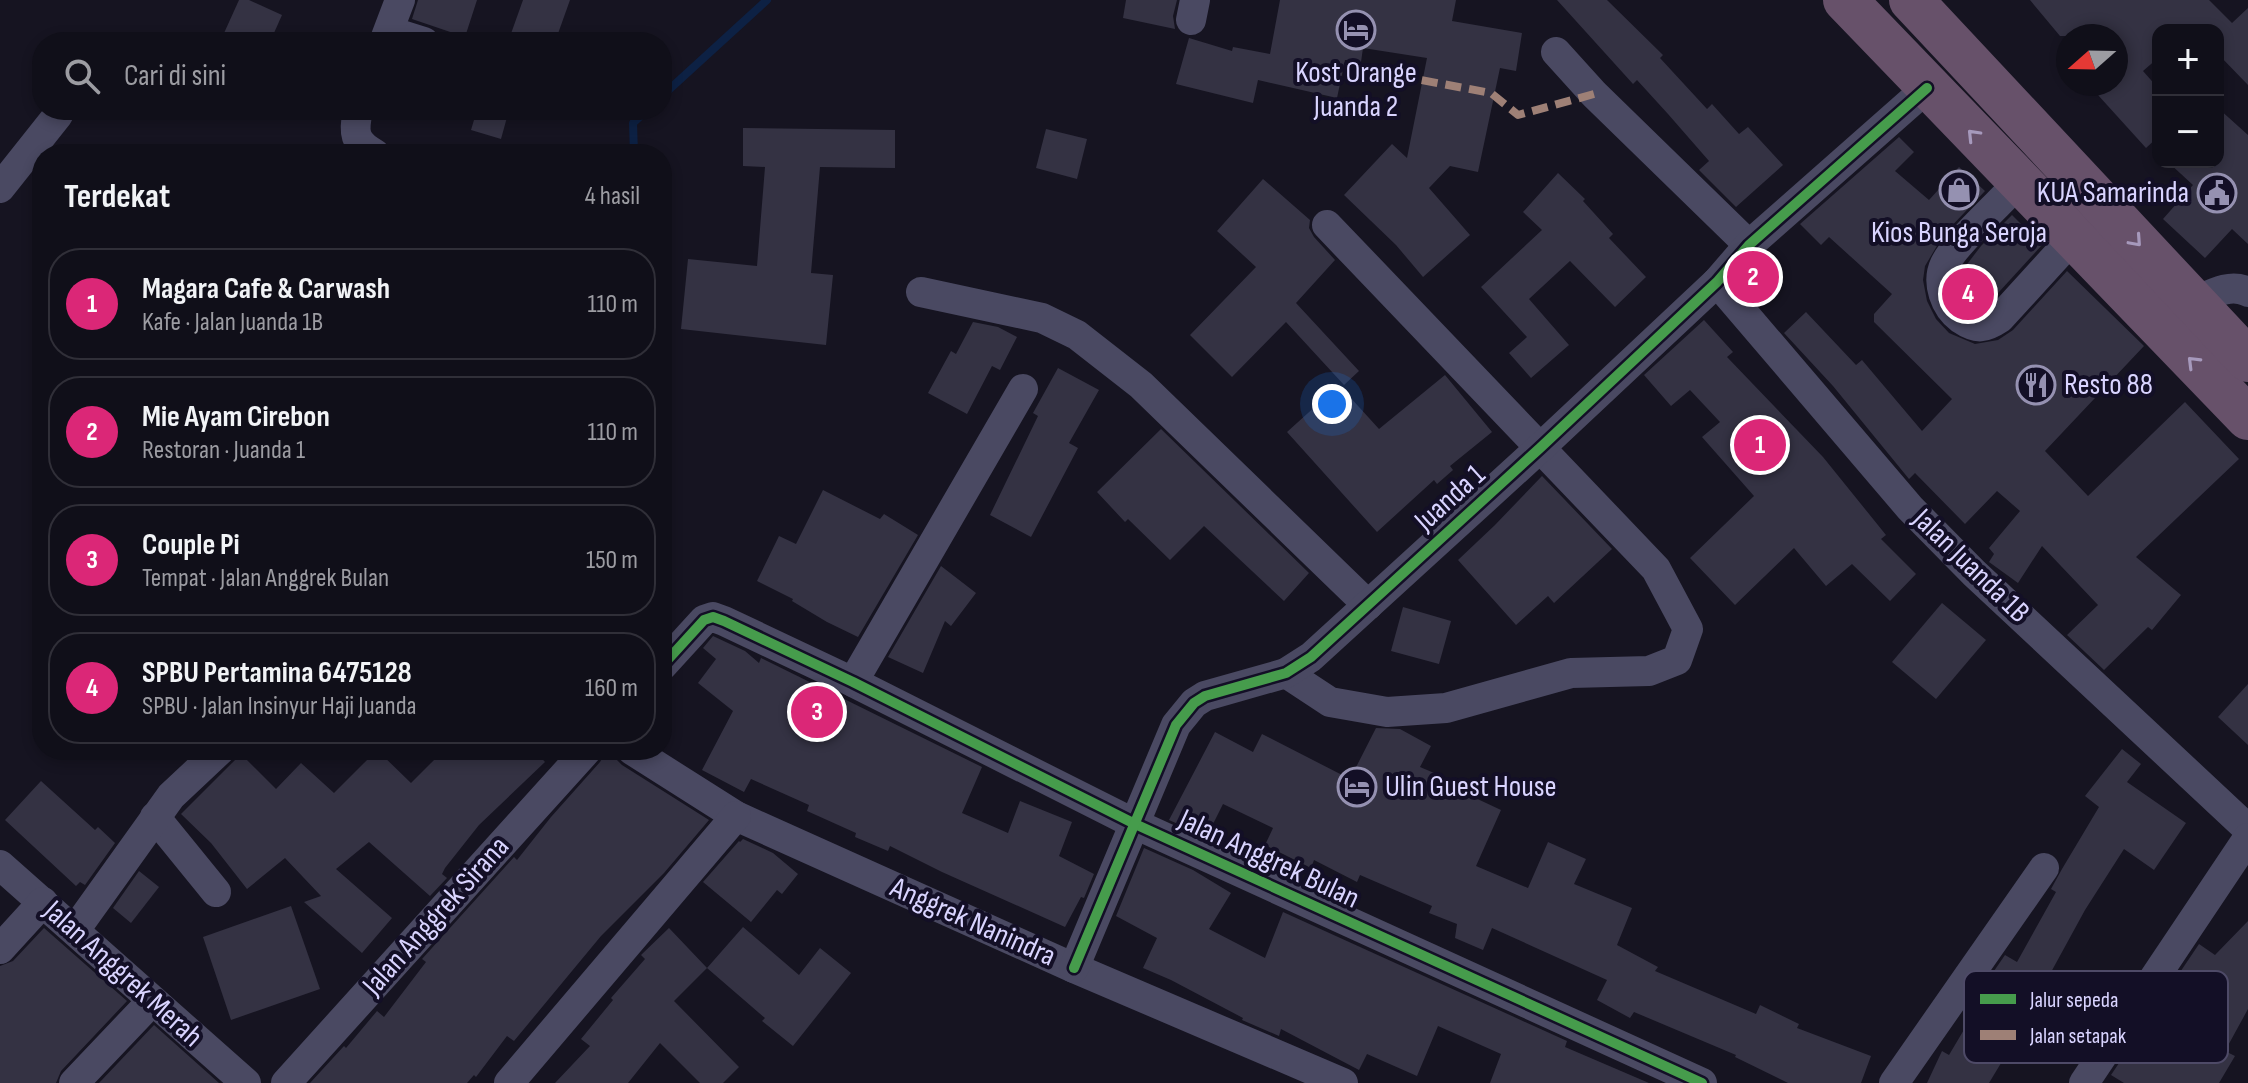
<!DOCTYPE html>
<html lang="id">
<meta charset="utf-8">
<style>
body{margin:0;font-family:"Sofia Sans Condensed",sans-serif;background:#191822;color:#f1f3f6}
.controls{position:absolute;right:24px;top:24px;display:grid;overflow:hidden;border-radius:16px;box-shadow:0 4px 12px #0003}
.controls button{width:72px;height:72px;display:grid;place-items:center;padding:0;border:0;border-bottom:2px solid #302f38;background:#100f19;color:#f1f3f6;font:40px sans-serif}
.compass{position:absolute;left:2056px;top:24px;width:72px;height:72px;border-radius:50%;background:#100f19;box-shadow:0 4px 12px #0003;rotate:250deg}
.you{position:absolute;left:1332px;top:404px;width:28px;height:28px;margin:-20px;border:6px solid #fff;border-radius:50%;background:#1a73e8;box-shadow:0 0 0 12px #1a73e833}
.badge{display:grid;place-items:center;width:52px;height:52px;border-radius:50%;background:#db2777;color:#fff;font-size:26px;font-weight:700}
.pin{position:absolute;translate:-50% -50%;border:4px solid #fff;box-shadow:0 2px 8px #0006}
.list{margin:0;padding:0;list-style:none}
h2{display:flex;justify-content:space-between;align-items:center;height:104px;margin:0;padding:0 32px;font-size:34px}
h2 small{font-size:26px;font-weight:400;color:#9c9ca2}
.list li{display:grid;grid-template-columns:52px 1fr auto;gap:24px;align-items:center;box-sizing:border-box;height:112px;margin:0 16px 16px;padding:0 16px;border:2px solid #302f38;border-radius:32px}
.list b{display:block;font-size:30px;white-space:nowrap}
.list p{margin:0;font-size:26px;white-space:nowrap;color:#9c9ca2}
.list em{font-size:26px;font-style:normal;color:#9c9ca2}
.icon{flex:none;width:44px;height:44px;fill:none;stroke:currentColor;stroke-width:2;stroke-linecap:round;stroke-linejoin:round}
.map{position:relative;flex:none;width:2248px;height:1083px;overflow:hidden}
.search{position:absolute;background:#100f19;box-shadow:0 4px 12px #0003;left:32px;top:32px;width:640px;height:88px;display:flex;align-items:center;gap:20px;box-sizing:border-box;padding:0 28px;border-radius:32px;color:#9c9ca2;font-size:30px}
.panel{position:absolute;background:#100f19;box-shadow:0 4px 12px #0003;left:32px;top:144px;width:640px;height:616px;border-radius:32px}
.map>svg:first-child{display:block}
</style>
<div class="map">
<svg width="2248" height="1083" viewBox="0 0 2248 1083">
<rect width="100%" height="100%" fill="#161421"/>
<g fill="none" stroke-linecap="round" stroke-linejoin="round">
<g stroke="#0d2144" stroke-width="8">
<polyline points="662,96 767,0"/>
<polyline points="634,154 633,123 647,110"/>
</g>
</g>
<g fill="#343243">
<polygon points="239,0 249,0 282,15 270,42 220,42"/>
<polygon points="418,0 477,0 465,37 412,19"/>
<polygon points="523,0 570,0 555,42 508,42"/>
<polygon points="1126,0 1177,0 1173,16 1175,29 1123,18"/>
<polygon points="1280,0 1456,0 1452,21 1522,33 1516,71 1500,68 1478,172 1450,166 1429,188 1470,235 1423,277 1396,245 1344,195 1392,144 1407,158 1427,58 1363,48 1361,62 1345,60 1337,98 1258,80 1253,103 1176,84 1189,38 1232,51 1233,47 1270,54"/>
<polygon points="1557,0 1607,0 1663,55 1660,58 1707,109 1712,104 1739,134 1748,127 1783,165 1736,207 1699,170 1709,161 1668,114 1637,80 1633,84"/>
<polygon points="2030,0 2209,0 2232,23 2248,8 2248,85 2218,54 2218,30 2158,30 2158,58 2143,71 2158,88 2158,137 2146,148 2088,84 2116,84 2116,36 2060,36"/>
<polygon points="2218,108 2248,135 2248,244 2232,229 2205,258 2163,219 2193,185 2168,162 2218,162"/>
<polygon points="477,110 509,110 501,139 471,130"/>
<polygon points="743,128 895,130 895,168 820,167 811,273 833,275 826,345 681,329 688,259 757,266 765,167 743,166"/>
<polygon points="1046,129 1087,139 1077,179 1036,168"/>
<polygon points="1899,137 1914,152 1895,171 1929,200 1959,167 1985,191 1944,234 1925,266 1923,280 1927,301 1936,319 1949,333 1975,344 1998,340 2013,330 2067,271 2144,346 2045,451 2088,496 2185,402 2239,459 2136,557 2181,595 2152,630 2148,627 2104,670 2067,635 2098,605 2042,546 2018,583 1989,562 1994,554 1989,548 2020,511 1997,491 1965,524 1915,473 1909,479 1833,386 1784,333 1806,312 1856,365 1862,360 1922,431 1952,399 1874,322 1874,314 1892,294 1829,237 1821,245 1800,224"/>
<polygon points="1558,173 1585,199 1583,201 1613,234 1609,238 1646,277 1615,307 1570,261 1529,299 1569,345 1531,378 1509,353 1527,337 1481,287 1542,230 1523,212"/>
<polygon points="1263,179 1310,220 1309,228 1314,237 1335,260 1296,303 1359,371 1344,385 1286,322 1232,377 1190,335 1256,267 1217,231"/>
<polygon points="2012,215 2042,245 1988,304 1978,308 1963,293 1960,284 1961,272 1981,246"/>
<polygon points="1704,320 1733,352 1727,357 1823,457 1886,535 1881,539 1916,574 1890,601 1852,564 1826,586 1794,548 1735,605 1690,558 1754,496 1702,437 1720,422 1690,390 1671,406 1644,375"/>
<polygon points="973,322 998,327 1017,337 1000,370 992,366 967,414 928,393 951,351 956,354"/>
<polygon points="1058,368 1099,390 1069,443 1078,448 1031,537 990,515 1038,416 1033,413"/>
<polygon points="1445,375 1492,432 1450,466 1453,470 1437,484 1434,480 1377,532 1287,432 1339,385 1379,429"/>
<polygon points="1161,429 1309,573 1284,601 1204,526 1170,560 1128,519 1125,522 1097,492"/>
<polygon points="1542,476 1612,549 1554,603 1548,596 1516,625 1458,560 1495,525"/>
<polygon points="823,490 880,519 884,514 918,535 858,637 827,622 792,601 793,599 757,581 779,536 796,544"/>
<polygon points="941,566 976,593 951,626 945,621 923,673 888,657"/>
<polygon points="1942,603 1986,640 1936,699 1892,662"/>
<polygon points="1403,607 1451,621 1439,664 1391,651"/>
<polygon points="713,636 745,651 759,663 761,658 982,767 962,813 1008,833 1020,801 1072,822 1059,856 1094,874 1084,898 1081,897 1065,927 942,872 890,846 888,851 855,837 856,833 807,811 809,805 751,779 744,792 702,770 733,711 698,683 716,659 703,648"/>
<polygon points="2248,684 2248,745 2218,717"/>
<polygon points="1376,728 1400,729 1431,746 1420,767 1472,789 1469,795 1501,810 1476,866 1528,888 1548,842 1586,859 1574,884 1632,908 1617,945 1658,967 1655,971 1756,1014 1760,1005 1799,1024 1797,1028 1871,1056 1861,1083 1788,1083 1735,1057 1736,1055 1634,1012 1630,1018 1597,1000 1607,980 1492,928 1483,950 1455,938 1457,924 1429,913 1432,906 1360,875 1357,882 1314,860 1311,868 1265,845 1273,828 1223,804 1211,828 1200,823 1196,832 1169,820 1215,732 1253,752 1262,734 1350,779"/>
<polygon points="2122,749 2141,764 2127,782 2186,823 2154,870 2124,849 2085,910 2050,974 2044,971 2014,1026 2021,1030 1989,1083 1927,1083 1942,1051 1949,1055 1981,1001 1977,999 1985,984 2005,955 2017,962 2056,892 2051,889 2062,869 2099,807 2085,796"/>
<polygon points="377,750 411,783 444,750 534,750 545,762 479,825 445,868 442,874 447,878 430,896 369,842 336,869 392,918 362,953 304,902 321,896 285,858 247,889 211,843 181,814 241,754 276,789 301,763 334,793"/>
<polygon points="607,750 614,750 616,759 622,765 709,820 664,873 601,936 514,1041 507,1036 476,1077 474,1075 467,1083 310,1083 344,1046 346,1048 377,1011 384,1017 426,962 422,959 514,857 517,860 551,817 600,762"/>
<polygon points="41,781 95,830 98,827 115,843 85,885 80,882 76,886 5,820"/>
<polygon points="743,839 773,853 798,874 782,894 777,890 751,922 703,882 739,841 740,842"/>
<polygon points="1144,848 1193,870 1231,893 1209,929 1265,958 1283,912 1567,1041 1565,1047 1649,1083 1490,1083 1501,1054 1438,1026 1417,1076 1367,1054 1359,1070 1281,1029 1279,1036 1242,1020 1243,1018 1171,980 1143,968 1157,938 1116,916"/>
<polygon points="139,871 159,887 131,923 113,908"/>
<polygon points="291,906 320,989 231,1020 203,937"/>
<polygon points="2248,921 2248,1009 2225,1051 2235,1056 2219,1083 2124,1083 2111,1075 2199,944 2215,955"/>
<polygon points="743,927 799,975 820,948 851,973 793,1046 762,1021 765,1018 707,968"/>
<polygon points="44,928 127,1001 61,1071 56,1083 0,1083 0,966 13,961"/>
<polygon points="669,928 707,968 674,1001 739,1067 723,1083 700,1083 660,1043 628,1083 555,1083 590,1046 581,1039 613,1000 611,998 645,959 641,955"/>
<polygon points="154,1025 219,1083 99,1083"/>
</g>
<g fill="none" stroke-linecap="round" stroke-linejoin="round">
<g stroke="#4a4962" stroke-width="30">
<polyline points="1191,20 1195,0"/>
<polyline points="389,31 424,42"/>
<polyline points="384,42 400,0"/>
<polyline points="1556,52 1594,94 1749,245"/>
<path d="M358,110C353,133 354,142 375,154"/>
<path d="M2019,182C2002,201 1954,244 1945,264C1936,283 1945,307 1961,319C1977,330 1985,328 2000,318L2073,238"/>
<polyline points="0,188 58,115"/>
<polyline points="1717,282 1910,508 1974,573 2248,829"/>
<polyline points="921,292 1042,318 1077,335 1141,385 1368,605"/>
<path d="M2192,303C2210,295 2230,282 2248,292"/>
<polyline points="662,666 704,620 713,617 724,621 853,682 1135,824 1702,1083"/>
<polyline points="1286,673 1330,702 1387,712 1446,708 1571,673 1649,671 1677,660 1688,629 1656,569 1327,225"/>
<polyline points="853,682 1023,389"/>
<polyline points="632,750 736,816 1074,968 1343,1083"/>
<polyline points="155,817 216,892"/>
<polyline points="0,865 246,1083"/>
<polyline points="75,930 171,796 220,750"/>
<polyline points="0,949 43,902"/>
<polyline points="1074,968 1176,725 1194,703 1205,696 1286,673 1311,657 1540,448 1717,282 1749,245 1927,88"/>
<polyline points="74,1083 152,1001"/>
<polyline points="286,1083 587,750"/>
<polyline points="509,1083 736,816"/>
<polyline points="1894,1083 2044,868"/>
<polyline points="2084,1083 2248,838"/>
</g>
<g stroke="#67516a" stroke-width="44">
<polyline points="1845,0 2248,418"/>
<polyline points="1911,0 2248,360"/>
</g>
<polyline stroke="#9e8076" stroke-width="8" stroke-dasharray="16 8" stroke-linecap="butt" points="1351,67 1491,93 1518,115 1594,94"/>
<defs>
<g id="cycleway">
<polyline points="662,666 704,620 713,617 724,621 853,682 1135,824 1702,1083"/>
<polyline points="1074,968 1176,725 1194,703 1205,696 1286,673 1311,657 1540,448 1717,282 1749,245 1927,88"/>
</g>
</defs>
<use href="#cycleway" stroke="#130f26" stroke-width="15"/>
<use href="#cycleway" stroke="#469c4c" stroke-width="10"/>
</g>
<defs><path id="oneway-chevron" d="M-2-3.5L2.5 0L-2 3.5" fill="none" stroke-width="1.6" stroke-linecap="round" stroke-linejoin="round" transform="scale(2)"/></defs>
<g stroke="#a699bc">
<use href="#oneway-chevron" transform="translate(1973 135) rotate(-134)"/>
<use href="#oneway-chevron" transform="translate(2136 241) rotate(48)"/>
<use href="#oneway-chevron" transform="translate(2193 362) rotate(-135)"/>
</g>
<defs>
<symbol id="hotel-ring" viewBox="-11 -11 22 22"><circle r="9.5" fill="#130f26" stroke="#9591b1" stroke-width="1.5"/><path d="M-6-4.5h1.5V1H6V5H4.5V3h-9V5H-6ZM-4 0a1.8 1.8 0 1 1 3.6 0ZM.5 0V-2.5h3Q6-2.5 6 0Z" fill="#9591b1"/></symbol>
<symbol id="shop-ring" viewBox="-11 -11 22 22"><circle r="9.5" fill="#130f26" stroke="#9591b1" stroke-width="1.5"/><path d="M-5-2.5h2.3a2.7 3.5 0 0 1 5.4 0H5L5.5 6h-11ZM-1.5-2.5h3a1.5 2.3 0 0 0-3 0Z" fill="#9591b1"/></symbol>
<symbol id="civic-ring" viewBox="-11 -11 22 22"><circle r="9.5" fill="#130f26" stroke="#9591b1" stroke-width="1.5"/><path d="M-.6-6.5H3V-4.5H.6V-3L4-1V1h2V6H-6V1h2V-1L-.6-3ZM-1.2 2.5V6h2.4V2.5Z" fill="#9591b1"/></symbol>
<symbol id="restaurant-ring" viewBox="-11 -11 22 22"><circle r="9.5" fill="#130f26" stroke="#9591b1" stroke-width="1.5"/><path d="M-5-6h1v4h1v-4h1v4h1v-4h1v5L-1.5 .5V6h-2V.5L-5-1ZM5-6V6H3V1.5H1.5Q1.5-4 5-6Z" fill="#9591b1"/></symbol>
</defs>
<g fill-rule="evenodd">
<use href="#hotel-ring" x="1334" y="8" width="44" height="44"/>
<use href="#shop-ring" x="1937" y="168" width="44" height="44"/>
<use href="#civic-ring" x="2195" y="171" width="44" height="44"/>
<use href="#restaurant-ring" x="2014" y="363" width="44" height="44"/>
<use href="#hotel-ring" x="1335" y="765" width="44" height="44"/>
</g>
<g text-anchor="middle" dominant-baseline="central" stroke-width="8" stroke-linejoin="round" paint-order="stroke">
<g font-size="30" fill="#d9d4ff" stroke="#130f26">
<text x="1356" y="73">Kost Orange<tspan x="1356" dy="34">Juanda 2</tspan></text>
<text x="2189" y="193" text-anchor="end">KUA Samarinda</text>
<text x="1959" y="233">Kios Bunga Seroja</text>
<text x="2064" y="385" text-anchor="start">Resto 88</text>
<text x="1385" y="787" text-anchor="start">Ulin Guest House</text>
</g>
<g font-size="30" fill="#d9d4ff" stroke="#130f26">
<text transform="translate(1450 498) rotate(-42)">Juanda 1</text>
<text transform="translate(1971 566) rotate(44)">Jalan Juanda 1B</text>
<text transform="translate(1269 859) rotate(25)">Jalan Anggrek Bulan</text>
<text transform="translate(436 916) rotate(-48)">Jalan Anggrek Sirana</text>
<text transform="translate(973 922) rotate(24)">Anggrek Nanindra</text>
<text transform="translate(123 974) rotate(42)">Jalan Anggrek Merah</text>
</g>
</g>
<rect x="1964" y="971" width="264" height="92" rx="12" fill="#130f26" stroke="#4e4a67" stroke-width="2"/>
<rect x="1980" y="994" width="36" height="10" fill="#469c4c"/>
<rect x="1980" y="1030" width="36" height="10" fill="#9e8076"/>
<g font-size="22" fill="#d9d4ff">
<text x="2030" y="1007">Jalur sepeda</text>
<text x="2030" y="1043">Jalan setapak</text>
</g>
</svg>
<div class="controls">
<button>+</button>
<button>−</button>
</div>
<svg class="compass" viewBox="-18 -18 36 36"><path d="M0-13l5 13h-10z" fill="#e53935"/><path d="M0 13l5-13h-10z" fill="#9c9ca2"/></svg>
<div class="you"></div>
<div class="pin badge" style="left:1760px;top:445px">1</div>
<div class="pin badge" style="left:1753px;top:277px">2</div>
<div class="pin badge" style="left:817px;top:712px">3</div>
<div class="pin badge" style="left:1968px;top:294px">4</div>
<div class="search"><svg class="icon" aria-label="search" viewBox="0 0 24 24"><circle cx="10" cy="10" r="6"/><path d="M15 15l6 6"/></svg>Cari di sini</div>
<section class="panel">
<h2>Terdekat<small>4 hasil</small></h2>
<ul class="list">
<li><span class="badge">1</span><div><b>Magara Cafe &amp; Carwash</b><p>Kafe · Jalan Juanda 1B</p></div><em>110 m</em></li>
<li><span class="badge">2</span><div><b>Mie Ayam Cirebon</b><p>Restoran · Juanda 1</p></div><em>110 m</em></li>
<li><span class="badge">3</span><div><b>Couple Pi</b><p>Tempat · Jalan Anggrek Bulan</p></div><em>150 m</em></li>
<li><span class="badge">4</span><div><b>SPBU Pertamina 6475128</b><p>SPBU · Jalan Insinyur Haji Juanda</p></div><em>160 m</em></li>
</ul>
</section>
</div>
